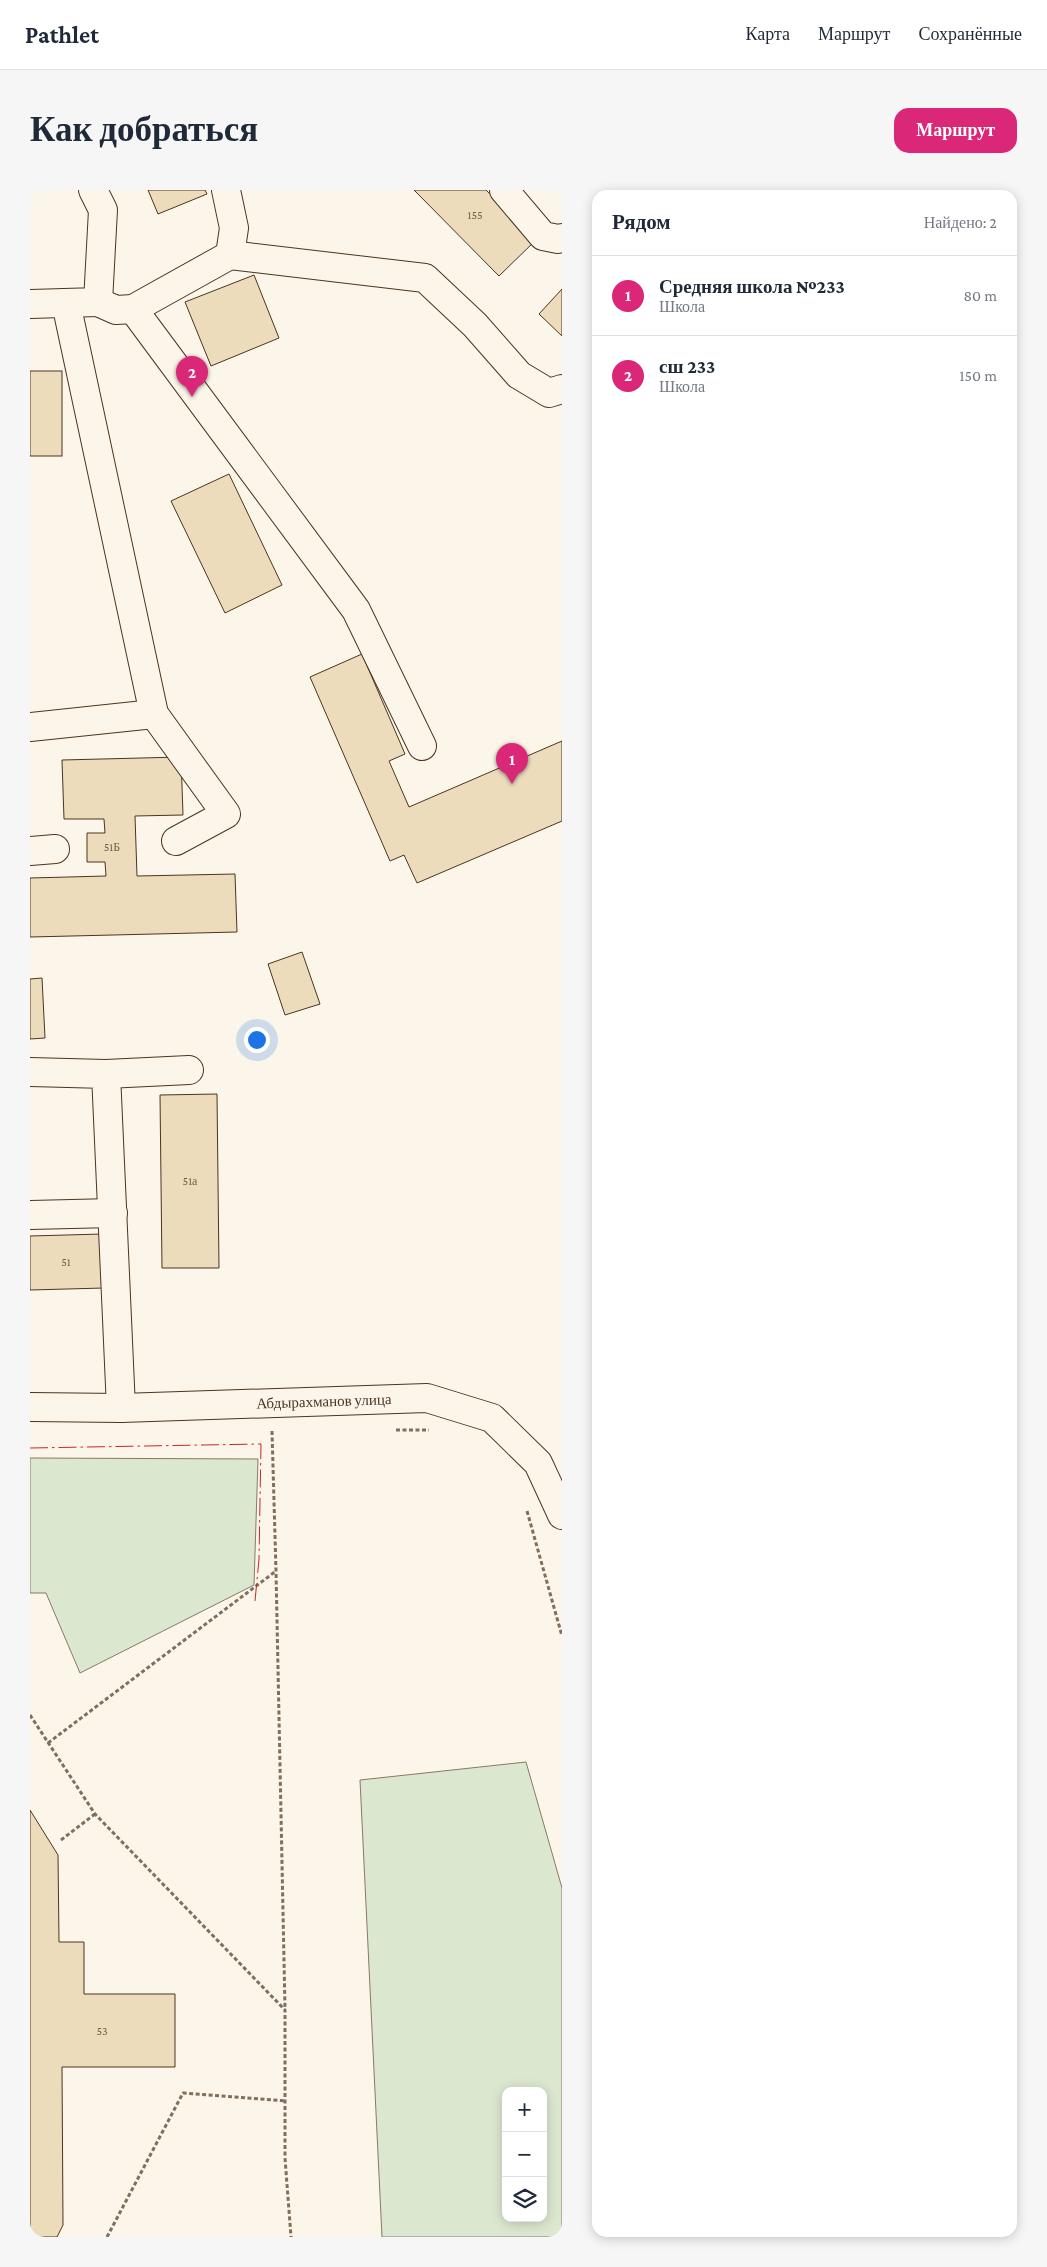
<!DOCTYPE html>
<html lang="ru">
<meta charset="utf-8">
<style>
body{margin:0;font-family:"Crimson Pro",serif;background:#f6f6f7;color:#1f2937}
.controls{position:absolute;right:15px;bottom:15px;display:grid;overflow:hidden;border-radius:10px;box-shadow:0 2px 12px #0003}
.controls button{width:45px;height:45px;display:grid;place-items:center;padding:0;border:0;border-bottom:1px solid #e0e1e3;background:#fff;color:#1f2937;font:25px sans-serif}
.you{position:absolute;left:226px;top:849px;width:18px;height:18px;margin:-12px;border:4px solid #fff;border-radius:50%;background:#1a73e8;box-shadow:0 0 0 8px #1a73e833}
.badge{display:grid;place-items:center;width:32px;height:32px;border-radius:50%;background:#db2777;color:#fff;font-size:16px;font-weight:700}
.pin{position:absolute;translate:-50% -41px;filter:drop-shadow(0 1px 2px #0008)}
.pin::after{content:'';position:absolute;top:26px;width:18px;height:15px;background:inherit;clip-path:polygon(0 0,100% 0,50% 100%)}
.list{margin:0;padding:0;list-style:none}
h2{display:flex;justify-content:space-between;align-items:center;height:65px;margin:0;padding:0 20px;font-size:21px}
h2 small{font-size:16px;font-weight:400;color:#747a83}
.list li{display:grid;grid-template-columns:32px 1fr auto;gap:15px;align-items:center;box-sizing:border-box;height:80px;padding:0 20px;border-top:1px solid #e0e1e3}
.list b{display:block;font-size:19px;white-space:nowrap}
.list p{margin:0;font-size:16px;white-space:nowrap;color:#747a83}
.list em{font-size:16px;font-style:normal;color:#747a83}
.icon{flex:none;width:28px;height:28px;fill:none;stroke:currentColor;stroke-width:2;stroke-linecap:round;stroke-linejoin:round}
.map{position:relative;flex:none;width:532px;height:2047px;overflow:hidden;border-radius:15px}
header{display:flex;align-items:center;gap:30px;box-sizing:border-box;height:70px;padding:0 25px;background:#fff;border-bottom:1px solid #e0e1e3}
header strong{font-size:24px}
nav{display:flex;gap:28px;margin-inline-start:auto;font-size:18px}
.intro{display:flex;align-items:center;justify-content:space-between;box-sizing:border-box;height:120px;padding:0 30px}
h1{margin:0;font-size:35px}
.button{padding:12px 22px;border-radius:15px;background:#db2777;color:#fff;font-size:18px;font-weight:700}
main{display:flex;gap:30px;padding:0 30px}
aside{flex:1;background:#fff;border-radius:15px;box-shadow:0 2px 12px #0003}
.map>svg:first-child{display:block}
</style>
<header>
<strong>Pathlet</strong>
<nav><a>Карта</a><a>Маршрут</a><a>Сохранённые</a></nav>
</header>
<div class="intro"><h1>Как добраться</h1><a class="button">Маршрут</a></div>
<main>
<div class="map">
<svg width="532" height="2047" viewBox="0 0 532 2047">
<rect width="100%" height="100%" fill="#fbf6e9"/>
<g fill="#dce7d0" stroke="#887966" fill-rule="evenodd">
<polygon points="0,1268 228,1269 224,1395 50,1483 16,1403 0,1403"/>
<path d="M496,1572L532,1698V2047H352L330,1590ZM476,1901H513V2028H476Z"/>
</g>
<g fill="#ecdcbc" stroke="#4a3520">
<polygon points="118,0 175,0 177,4 128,24"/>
<polygon points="384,0 456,0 506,50 469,86"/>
<polygon points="224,85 249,148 181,176 155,112"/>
<polygon points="532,99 532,146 509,124"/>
<rect x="0" y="181" width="32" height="85"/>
<polygon points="199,284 252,395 195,423 141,311"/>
<polygon points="332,464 375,564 359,571 379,617 532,551 532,631 387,693 374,665 360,671 280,487"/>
<polygon points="151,567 153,625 105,626 107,686 205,684 207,742 0,747 0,688 76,686 75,672 57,672 57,643 75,643 74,629 34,629 32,570"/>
<polygon points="272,762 290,814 255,825 238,774"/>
<polygon points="12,788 15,848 0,849 0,789"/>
<polygon points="187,904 189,1078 132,1078 130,905"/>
<polygon points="72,1044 74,1098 0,1100 0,1046"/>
<polygon points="0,1620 28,1665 29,1752 54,1752 54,1804 145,1804 145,1877 32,1877 33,2035 27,2047 0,2047"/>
</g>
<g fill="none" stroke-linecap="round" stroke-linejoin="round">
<defs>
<g id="minor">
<polyline points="474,0 513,46 528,49 532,48"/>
<polyline points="200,65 395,88 445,135 489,185 519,203 532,199"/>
<polyline points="68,112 86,120 103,119 200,65 204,38 196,0"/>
<polyline points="36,113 124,524 196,624 146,651"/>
<polyline points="0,114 68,112 73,20 63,0"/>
<polyline points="103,119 326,420 392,556"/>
<polyline points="0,537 124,524"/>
<polyline points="0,661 25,659"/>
<polyline points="0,882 76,884 91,1218"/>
<polyline points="76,884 159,880"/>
<polyline points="0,1025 83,1023"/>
<path id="s1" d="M0,1217L91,1218L397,1208L462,1228L508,1273L532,1325"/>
</g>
</defs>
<use href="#minor" stroke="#4a3520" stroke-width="30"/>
<g stroke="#7f6f5c" stroke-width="3" stroke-dasharray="4 2.5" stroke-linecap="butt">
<polyline points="366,1240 399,1240"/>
<polyline points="242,1241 246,1381 255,1819"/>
<polyline points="497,1321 532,1446"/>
<polyline points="0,1525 65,1624 255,1820 255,1968 261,2047"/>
<polyline points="18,1553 246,1381"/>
<polyline points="31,1650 65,1624"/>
<polyline points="77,2047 153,1903 256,1911"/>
</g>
<use href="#minor" stroke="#fbf6e9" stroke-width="28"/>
<polyline stroke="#c62828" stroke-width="1" stroke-dasharray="18 4 2.5 4" stroke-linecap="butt" points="0,1258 231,1254 229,1369 225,1411"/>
</g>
<g text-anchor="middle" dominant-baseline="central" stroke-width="4" stroke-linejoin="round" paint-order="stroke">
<g font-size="12" fill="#725f47">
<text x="445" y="25">155</text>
<text x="82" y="657">51Б</text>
<text x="160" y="991">51а</text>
<text x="36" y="1072">51</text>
<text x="72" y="1841">53</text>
</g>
<g font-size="15" fill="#4a3520" stroke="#fbf6e9">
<text stroke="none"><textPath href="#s1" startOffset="294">Абдырахманов улица</textPath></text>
</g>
</g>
</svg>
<div class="controls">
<button>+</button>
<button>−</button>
<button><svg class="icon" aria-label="layers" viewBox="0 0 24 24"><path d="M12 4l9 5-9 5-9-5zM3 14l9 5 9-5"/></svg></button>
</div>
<div class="you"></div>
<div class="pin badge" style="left:482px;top:594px">1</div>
<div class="pin badge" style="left:162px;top:207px">2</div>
</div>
<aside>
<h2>Рядом<small>Найдено: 2</small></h2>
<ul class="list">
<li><span class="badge">1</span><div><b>Средняя школа №233</b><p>Школа</p></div><em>80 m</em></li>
<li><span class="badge">2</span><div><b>сш 233</b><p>Школа</p></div><em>150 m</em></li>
</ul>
</aside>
</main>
